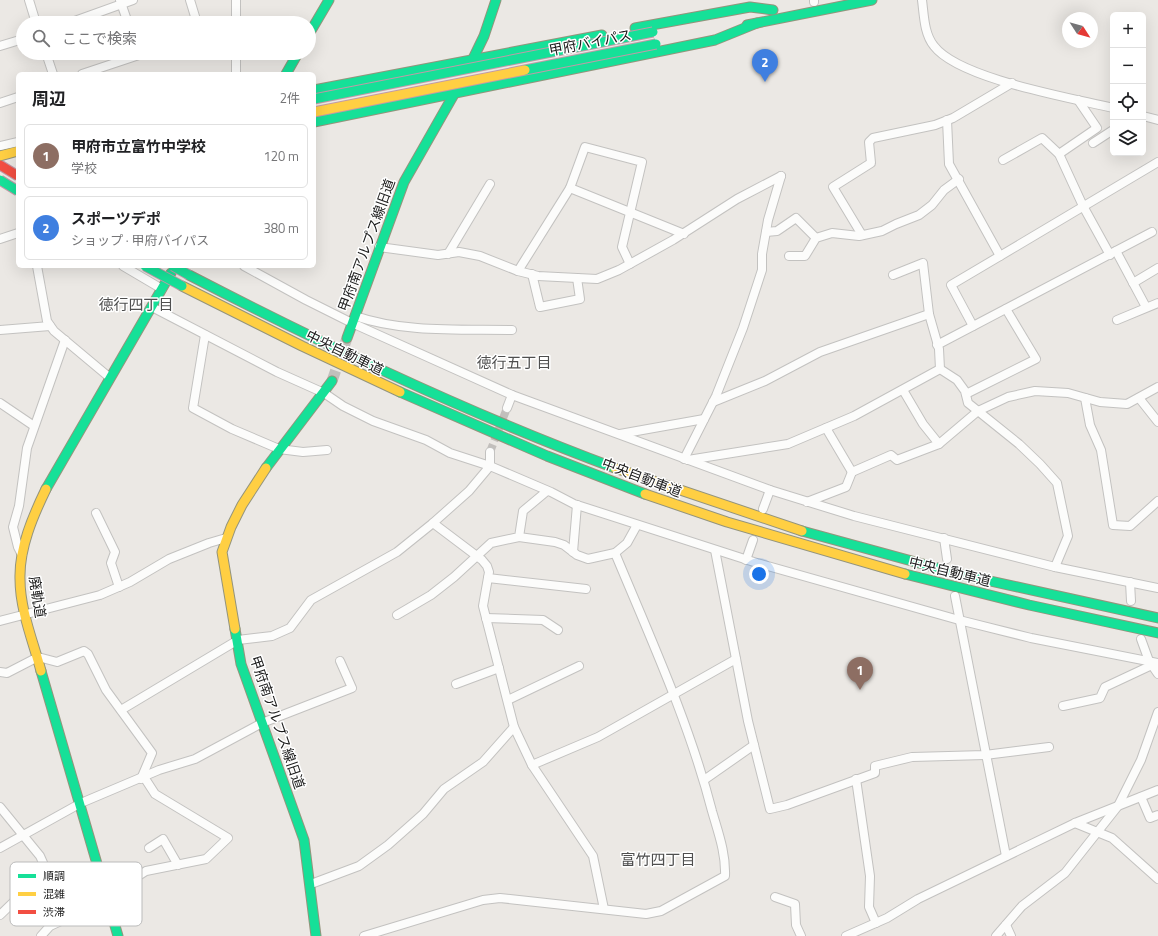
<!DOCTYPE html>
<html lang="ja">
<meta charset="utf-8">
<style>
body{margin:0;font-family:"Titillium Web","Noto Sans JP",sans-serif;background:#f2f2f2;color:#202124}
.controls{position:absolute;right:12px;top:12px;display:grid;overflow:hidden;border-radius:6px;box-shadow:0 4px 16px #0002}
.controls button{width:36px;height:36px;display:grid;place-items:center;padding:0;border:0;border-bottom:1px solid #e0e0e0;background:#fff;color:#202124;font:20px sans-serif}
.compass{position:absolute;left:1062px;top:12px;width:36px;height:36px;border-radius:50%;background:#fff;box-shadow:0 4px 16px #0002;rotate:126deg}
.you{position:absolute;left:759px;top:574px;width:14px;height:14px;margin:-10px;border:3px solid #fff;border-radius:50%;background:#1a73e8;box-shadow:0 0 0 6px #1a73e833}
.badge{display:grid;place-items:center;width:26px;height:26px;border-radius:50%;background:#7c3aed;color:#fff;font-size:13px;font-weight:700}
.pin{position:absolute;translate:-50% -33px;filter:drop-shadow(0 1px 2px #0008)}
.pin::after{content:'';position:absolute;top:21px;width:14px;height:12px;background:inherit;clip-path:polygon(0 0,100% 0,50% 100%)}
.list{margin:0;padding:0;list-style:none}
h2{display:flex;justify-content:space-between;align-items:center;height:52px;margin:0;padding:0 16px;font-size:17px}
h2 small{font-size:13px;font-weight:400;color:#757577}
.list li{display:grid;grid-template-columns:26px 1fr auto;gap:12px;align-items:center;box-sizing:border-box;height:64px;margin:0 8px 8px;padding:0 8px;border:1px solid #e0e0e0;border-radius:6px}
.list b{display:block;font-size:15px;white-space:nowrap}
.list p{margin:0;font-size:13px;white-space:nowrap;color:#757577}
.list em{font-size:13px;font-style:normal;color:#757577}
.icon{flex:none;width:22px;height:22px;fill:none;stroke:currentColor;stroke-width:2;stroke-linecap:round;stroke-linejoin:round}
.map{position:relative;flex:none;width:1158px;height:936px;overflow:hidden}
.search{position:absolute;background:#fff;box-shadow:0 4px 16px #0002;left:16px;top:16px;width:300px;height:44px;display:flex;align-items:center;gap:10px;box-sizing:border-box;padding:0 14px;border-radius:22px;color:#757577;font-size:15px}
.panel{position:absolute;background:#fff;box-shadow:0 4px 16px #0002;left:16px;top:72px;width:300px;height:196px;border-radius:6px}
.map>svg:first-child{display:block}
</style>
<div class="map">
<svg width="1158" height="936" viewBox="0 0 1158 936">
<rect width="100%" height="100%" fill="#ebe8e4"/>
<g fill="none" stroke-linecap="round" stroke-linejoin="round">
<polyline stroke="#c2bfbc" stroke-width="8" stroke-dasharray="8 4" stroke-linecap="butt" points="490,452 507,408"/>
<polyline stroke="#c2bfbc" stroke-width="11" stroke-dasharray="11 5.5" stroke-linecap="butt" points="332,381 347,338"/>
<defs>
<g id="street">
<polyline points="29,0 36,23"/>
<polyline points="120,0 128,23"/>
<polyline points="190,0 197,23"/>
<polyline points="236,0 236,23"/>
<polyline points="814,0 814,2"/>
<path d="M922,0C924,15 924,34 934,46C959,79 1072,98 1113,108"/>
<polyline points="69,23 133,0"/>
<polyline points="0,46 23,39"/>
<polyline points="46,53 53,74"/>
<polyline points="236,53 236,74"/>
<polyline points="82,74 145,53"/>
<polyline points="0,103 18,97"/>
<polyline points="1143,116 1158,120"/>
<polyline points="947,120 949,164 1000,256 1158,162"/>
<polyline points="1093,143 1113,130"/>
<polyline points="0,146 18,142"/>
<polyline points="1059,154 1097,128 1078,100"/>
<polyline points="1003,160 1042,138 1059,154 1083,206 1110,255"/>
<polyline points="570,188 585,147 642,162 622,247 630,264"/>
<polyline points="766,232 777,231 796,218 816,238"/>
<polyline points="862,235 833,187 871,163 869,142 873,138 935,125 953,118 1012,83"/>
<polyline points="0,239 18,233"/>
<polyline points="379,247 438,255 459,252 480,256 518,271 538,276 597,279 619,270 673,240 737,199 781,176"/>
<polyline points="1116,251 1146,307"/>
<polyline points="448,254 490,184"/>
<polyline points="789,256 805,256 816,238 832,233 859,236 882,231 896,224 919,215 932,205 944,190 959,179"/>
<polyline points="37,266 47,321 54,331 109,377"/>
<polyline points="123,266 162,289"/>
<polyline points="244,266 306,300 352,323 512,395 770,490 854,516 1055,567 1158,588"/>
<polyline points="518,271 570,188 684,234"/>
<polyline points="532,274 540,307 580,299 577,278"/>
<polyline points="893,275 923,263 929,314 939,349 940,369 957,380 965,391 968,403 1019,444 1040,464 1057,483 1068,536 1055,567"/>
<polyline points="1133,283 1158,268"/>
<polyline points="152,307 277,372 324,393 343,406 373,421 426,440 450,453 490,466 551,492 574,504 757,563 959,620 1031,638 1158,663"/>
<path d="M355,316C404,333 461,329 512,330"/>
<polyline points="1117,320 1158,303"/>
<polyline points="973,326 951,285 1000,256"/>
<polyline points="0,330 50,326"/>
<polyline points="205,335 193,408 232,429 279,449 303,452 327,450"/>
<polyline points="937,345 1152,232"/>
<polyline points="903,390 923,424 939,444"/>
<polyline points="966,394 1036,359 1006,309"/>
<polyline points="1085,398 1090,425 1101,450 1113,525 1130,526 1158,501"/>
<polyline points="1139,398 1158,422"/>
<polyline points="713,402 765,381 820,352 929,314"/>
<polyline points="0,403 34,426"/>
<polyline points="507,408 512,395"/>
<polyline points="826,428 852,472 891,455 897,460 939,444 978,411 1008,397 1035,391 1068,393 1100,402 1127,404 1158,387"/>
<polyline points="620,434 704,419"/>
<polyline points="684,459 716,396 743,328 762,270 762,254 768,220 781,176"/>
<polyline points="688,460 788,444 854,416 940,369"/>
<polyline points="807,502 846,487 852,472"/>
<polyline points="763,509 770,490"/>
<polyline points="96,513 115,552 111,563 119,587"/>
<polyline points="433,523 482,560 487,566 489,572 483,606 514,727 532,765 593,856 604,909"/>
<polyline points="519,537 555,542 564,545 577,555 588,559 615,553 627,543 637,525"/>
<polyline points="944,538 947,559"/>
<polyline points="715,550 748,721 770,809 787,805 875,773 875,766 912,757 985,755 1049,747"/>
<polyline points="573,552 577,505"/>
<polyline points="22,555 18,547 13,527 19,506 27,448 65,340"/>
<polyline points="746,560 753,540"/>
<polyline points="488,578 586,589"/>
<polyline points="1130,582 1131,601"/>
<polyline points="955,596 1006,856"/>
<polyline points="397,615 431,595 454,577 491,543 519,537 523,511 547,491"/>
<polyline points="486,618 543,620 558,630"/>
<polyline points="0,621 100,595 130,582 169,559 209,543 226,538"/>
<polyline points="1141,639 1149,661 1158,674"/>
<polyline points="0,672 7,673 38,657 57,662 84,651 88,654 106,690 152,753 141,779"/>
<polyline points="456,684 499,668"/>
<polyline points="508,700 579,666"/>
<polyline points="1063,706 1100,698 1105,687 1152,665"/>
<polyline points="121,710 238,640 272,636 290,628 311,600 397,552 433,523 469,491 490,466 490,452"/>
<polyline points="532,765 598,737 736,659"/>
<polyline points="856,779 870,876 869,907 876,923"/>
<polyline points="704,780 754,745"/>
<polyline points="1141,797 1150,818 1158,815"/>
<polyline points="0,807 40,856 48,874 74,915 87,909 146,871 206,859 228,838 155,794 144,777"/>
<polyline points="1075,823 1112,838 1158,879"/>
<polyline points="0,848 81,803 159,770 195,759 262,723 352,688 340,661"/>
<polyline points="149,848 163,839 178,865"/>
<polyline points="311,884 359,866 388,845 423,814 444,789 483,762 514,727"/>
<polyline points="775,897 795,904 796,925 801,936"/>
<polyline points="0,915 28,888 48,874"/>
<polyline points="1006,925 1011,936"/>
<polyline points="41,936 50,926 74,915"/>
<path d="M364,936L483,900L500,898L646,914L661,911L725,876C726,853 718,832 712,811C689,722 650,637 615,553"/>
<polyline points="846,936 887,918 918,899 1075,823 1158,790"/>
<polyline points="996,936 1022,906 1065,873 1118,806 1141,760 1158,712"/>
</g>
<g id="fast">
<polyline points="747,25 872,0"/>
<polyline points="635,28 750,7 773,10"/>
<polyline points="309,34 329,0"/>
<polyline points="470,65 484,36 496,0"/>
<polyline points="286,74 298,53"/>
<polyline points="314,90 602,35"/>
<polyline points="314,122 715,40 757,23"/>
<path d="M189,275C328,347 469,414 615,468"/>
<polyline points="347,338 404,182 457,89"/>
<polyline points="400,392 547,456 645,494"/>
<polyline points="266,468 332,381"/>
<polyline points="46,489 171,273"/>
<polyline points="802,531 963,575 1158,618"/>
<polyline points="905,574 1029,605 1158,633"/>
<polyline points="235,629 241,664 304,840 316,936"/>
<polyline points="41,671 118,936"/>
</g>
<g id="slow">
<polyline points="0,156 18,151"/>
<polyline points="182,286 302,346 400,392"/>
<polyline points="615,468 802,531"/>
<polyline points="645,494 727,522 905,574"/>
<polyline points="235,629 222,552 231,527 242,505 266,468"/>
<path d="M41,671C33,641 20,610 20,579C19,548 33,516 46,489"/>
</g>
</defs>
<use href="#street" stroke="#c3c2c0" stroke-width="10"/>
<use href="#fast" stroke="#94947c" stroke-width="11"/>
<use href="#slow" stroke="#94947c" stroke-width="11"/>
<use href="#street" stroke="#fcfcfb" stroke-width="8"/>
<use href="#fast" stroke="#16e098" stroke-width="9"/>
<use href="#slow" stroke="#ffcf43" stroke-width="9"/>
<defs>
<g id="fast-bridge">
<polyline points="525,70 656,44"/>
<polyline points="314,99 653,32"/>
<polyline points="0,180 18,191"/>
<polyline points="145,266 182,286"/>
<polyline points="173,266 189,275"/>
</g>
<polyline id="slow-bridge" points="314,112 525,70"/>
<polyline id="jam-bridge" points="0,165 18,176"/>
</defs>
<use href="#fast-bridge" stroke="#c19aa8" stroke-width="11" stroke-linecap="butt"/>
<use href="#slow-bridge" stroke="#c19aa8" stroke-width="11" stroke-linecap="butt"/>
<use href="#jam-bridge" stroke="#c19aa8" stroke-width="11" stroke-linecap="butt"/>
<use href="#fast-bridge" stroke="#16e098" stroke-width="9"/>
<use href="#slow-bridge" stroke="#ffcf43" stroke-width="9"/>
<use href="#jam-bridge" stroke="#f24e42" stroke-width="9"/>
</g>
<g text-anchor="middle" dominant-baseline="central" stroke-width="3" stroke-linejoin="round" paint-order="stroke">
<g font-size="14" fill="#1c1c1c" stroke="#fff">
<text transform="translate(590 42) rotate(-11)">甲府バイパス</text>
<text transform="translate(366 245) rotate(-70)">甲府南アルプス線旧道</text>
<text transform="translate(345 352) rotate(26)">中央自動車道</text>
<text transform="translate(642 477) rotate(21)">中央自動車道</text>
<text transform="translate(950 571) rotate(14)">中央自動車道</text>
<text transform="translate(38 597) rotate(81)">廃軌道</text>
<text transform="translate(278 722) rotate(71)">甲府南アルプス線旧道</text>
</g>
<g font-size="15" fill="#4f4f4f" stroke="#fff">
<text x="136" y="304">徳行四丁目</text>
<text x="514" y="362">徳行五丁目</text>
<text x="658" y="859">富竹四丁目</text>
</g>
</g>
<rect x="10" y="862" width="132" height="64" rx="6" fill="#fff" stroke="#bbb" stroke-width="1"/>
<rect x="18" y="874" width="18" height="4" fill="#16e098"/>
<rect x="18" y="892" width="18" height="4" fill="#ffcf43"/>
<rect x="18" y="910" width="18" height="4" fill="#f24e42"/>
<g font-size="11" fill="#1c1c1c">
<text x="43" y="880">順調</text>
<text x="43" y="898">混雑</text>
<text x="43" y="916">渋滞</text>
</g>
</svg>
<div class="controls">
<button>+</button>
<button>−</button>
<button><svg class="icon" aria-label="locate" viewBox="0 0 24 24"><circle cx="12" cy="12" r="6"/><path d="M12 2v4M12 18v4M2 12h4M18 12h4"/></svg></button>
<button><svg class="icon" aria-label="layers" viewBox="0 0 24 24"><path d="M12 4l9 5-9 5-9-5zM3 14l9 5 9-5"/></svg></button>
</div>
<svg class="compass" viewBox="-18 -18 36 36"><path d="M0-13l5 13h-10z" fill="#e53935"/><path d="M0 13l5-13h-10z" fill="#757577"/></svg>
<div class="you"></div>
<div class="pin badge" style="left:860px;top:690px;background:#8d6e63">1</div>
<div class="pin badge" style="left:765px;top:82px;background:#3f7fe0">2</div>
<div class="search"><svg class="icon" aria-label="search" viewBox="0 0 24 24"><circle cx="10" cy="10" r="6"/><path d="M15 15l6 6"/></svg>ここで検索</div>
<section class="panel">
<h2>周辺<small>2件</small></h2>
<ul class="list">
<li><span class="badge" style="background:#8d6e63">1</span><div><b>甲府市立富竹中学校</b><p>学校</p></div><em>120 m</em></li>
<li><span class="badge" style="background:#3f7fe0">2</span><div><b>スポーツデポ</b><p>ショップ · 甲府バイパス</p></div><em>380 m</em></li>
</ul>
</section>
</div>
